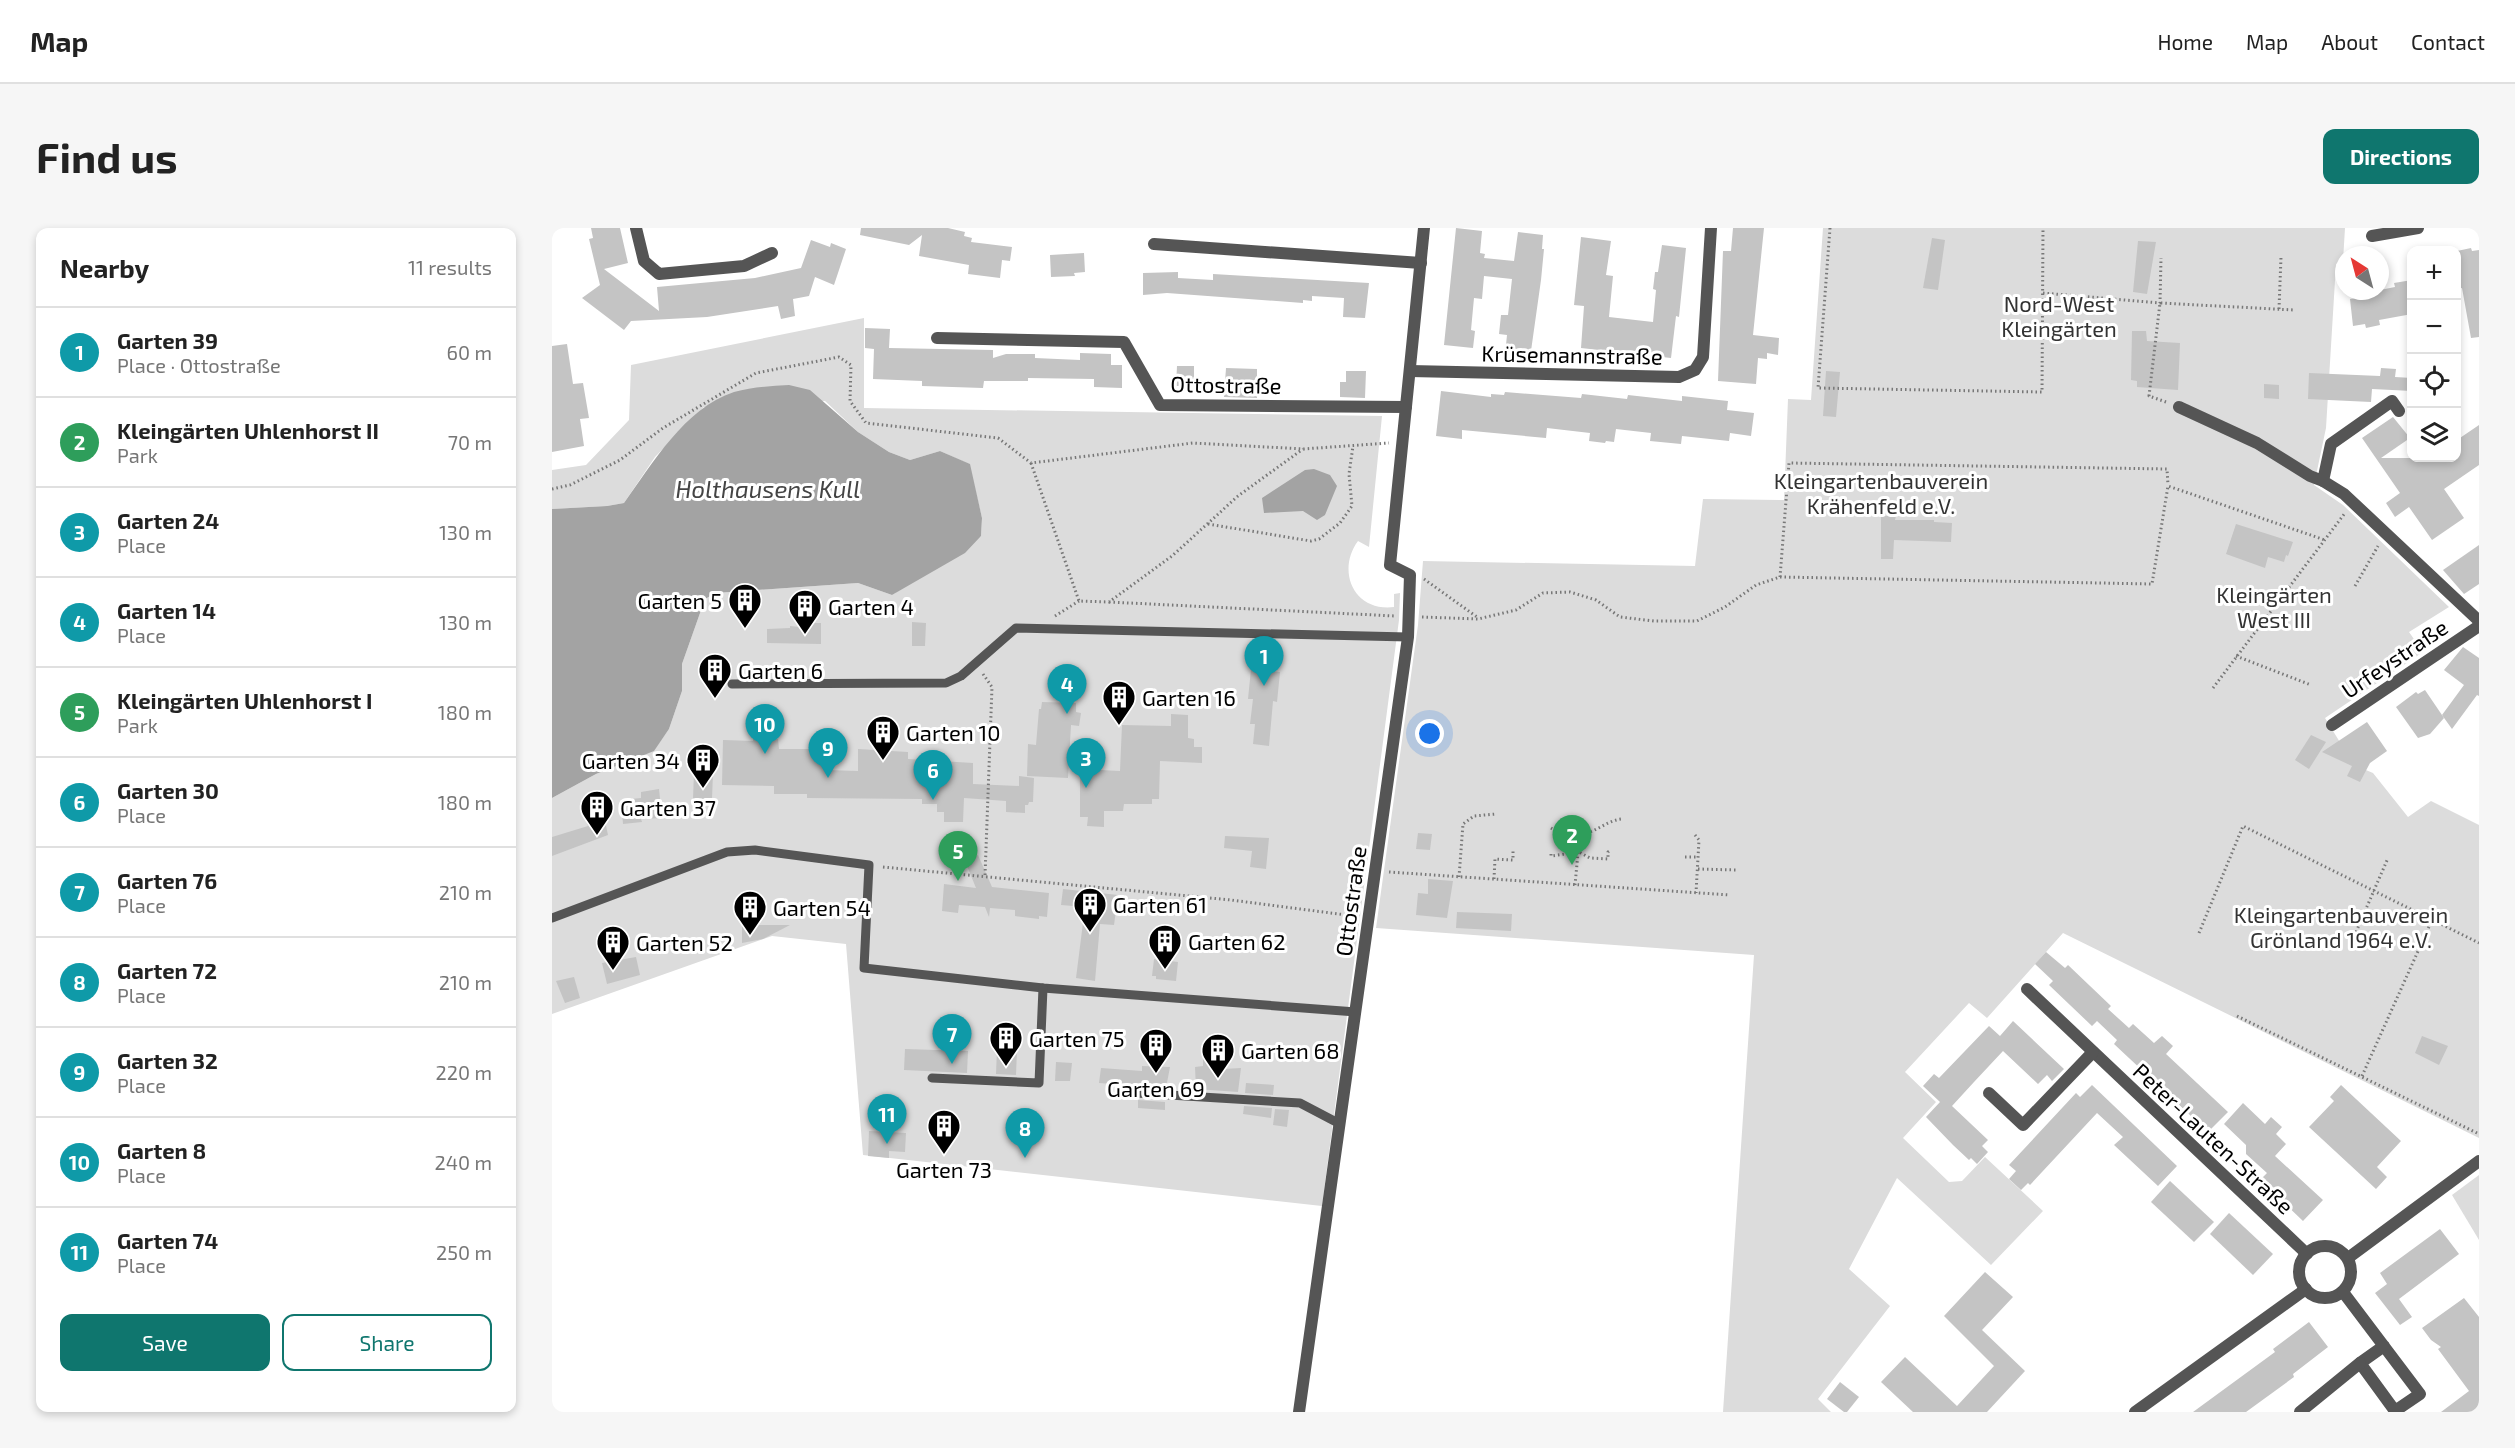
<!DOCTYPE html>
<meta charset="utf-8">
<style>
body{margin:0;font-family:"Exo 2",sans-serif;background:#f6f6f6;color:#222}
.controls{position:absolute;right:18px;top:18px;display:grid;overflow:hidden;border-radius:12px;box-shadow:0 3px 9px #0003}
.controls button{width:54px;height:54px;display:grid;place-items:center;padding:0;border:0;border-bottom:2px solid #e0e0e0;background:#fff;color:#222;font:30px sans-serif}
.compass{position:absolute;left:1783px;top:18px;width:54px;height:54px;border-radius:50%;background:#fff;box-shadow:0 3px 9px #0003;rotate:324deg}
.you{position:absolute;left:878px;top:506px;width:21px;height:21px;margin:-15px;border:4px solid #fff;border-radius:50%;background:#1a73e8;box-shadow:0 0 0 9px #1a73e833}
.badge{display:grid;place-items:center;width:39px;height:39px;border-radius:50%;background:#0f766e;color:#fff;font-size:20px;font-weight:700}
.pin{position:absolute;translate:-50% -50px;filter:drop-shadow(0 2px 3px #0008)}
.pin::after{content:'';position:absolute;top:32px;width:21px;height:18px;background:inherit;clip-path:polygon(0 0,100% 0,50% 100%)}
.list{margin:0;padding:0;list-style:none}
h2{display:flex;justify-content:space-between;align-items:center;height:78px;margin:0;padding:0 24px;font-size:26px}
h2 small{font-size:20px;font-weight:400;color:#767676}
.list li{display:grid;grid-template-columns:39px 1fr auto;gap:18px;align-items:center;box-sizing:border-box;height:90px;padding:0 24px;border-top:2px solid #e0e0e0}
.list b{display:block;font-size:22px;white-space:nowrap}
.list p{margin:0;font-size:20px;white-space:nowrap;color:#767676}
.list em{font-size:20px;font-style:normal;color:#767676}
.actions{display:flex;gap:12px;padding:18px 24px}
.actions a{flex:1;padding:14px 0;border:2px solid #0f766e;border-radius:12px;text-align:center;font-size:21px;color:#0f766e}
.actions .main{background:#0f766e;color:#fff}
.icon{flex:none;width:33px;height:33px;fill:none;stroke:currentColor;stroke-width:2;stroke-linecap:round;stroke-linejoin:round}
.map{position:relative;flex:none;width:1927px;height:1184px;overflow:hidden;border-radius:12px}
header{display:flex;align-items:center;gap:36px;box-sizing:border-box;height:84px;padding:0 30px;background:#fff;border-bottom:2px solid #e0e0e0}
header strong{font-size:28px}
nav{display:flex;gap:33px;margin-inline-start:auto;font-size:21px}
.intro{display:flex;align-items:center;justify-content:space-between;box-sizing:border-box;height:144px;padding:0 36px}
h1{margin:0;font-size:42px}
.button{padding:15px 27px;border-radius:12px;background:#0f766e;color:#fff;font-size:21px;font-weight:700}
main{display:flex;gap:36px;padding:0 36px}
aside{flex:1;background:#fff;border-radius:12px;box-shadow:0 3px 9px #0003}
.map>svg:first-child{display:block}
</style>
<header>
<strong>Map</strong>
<nav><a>Home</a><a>Map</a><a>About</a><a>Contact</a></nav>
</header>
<div class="intro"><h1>Find us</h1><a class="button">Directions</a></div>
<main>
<aside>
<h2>Nearby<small>11 results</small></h2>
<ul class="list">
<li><span class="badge" style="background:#0f9aa8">1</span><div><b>Garten 39</b><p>Place · Ottostraße</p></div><em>60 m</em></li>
<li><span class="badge" style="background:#2e9e5b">2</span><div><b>Kleingärten Uhlenhorst II</b><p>Park</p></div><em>70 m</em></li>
<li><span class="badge" style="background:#0f9aa8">3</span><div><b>Garten 24</b><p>Place</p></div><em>130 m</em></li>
<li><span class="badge" style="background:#0f9aa8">4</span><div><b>Garten 14</b><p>Place</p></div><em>130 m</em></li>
<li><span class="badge" style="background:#2e9e5b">5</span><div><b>Kleingärten Uhlenhorst I</b><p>Park</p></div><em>180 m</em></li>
<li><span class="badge" style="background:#0f9aa8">6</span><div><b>Garten 30</b><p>Place</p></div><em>180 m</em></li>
<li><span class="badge" style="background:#0f9aa8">7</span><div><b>Garten 76</b><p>Place</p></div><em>210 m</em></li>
<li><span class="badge" style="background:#0f9aa8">8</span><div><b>Garten 72</b><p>Place</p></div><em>210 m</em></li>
<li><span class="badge" style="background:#0f9aa8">9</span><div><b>Garten 32</b><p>Place</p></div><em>220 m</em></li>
<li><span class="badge" style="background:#0f9aa8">10</span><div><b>Garten 8</b><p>Place</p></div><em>240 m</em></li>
<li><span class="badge" style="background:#0f9aa8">11</span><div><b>Garten 74</b><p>Place</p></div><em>250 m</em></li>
</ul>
<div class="actions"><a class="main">Save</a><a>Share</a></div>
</aside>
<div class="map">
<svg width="1927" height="1184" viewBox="0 0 1927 1184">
<rect width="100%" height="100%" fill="#fff"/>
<g fill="#dcdcdc">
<polygon points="1271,0 1793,0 1791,33 1784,36 1774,200 1762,257 1791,277 1897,379 1857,404 1871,424 1773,490 1802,537 1821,545 1856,589 1879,573 1927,597 1927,910 1511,705 1435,790 1417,775 1353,844 1384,874 1351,910 1397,954 1410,953 1433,929 1491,983 1439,1037 1345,950 1297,1041 1338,1078 1266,1171 1279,1184 1171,1184 1202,727 824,700 866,397 871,333 1143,338 1151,271 1232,272 1236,171 1259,172"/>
<path d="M312,90V180L830,188L817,319L806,313C784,343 802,384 842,379V366L848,365L847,392L770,978L311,927L294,716L220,708L0,786V570L44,546L102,522L117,501L130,463V436L153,371L164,365L306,355L340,367L429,308L430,290L417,236L388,223L358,232L337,224L306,204L273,173L152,179L103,229L72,275L55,278L0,281V242L34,237L77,192L79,137Z"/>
<polygon points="1927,947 1927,1012 1900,967"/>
</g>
<g fill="#a3a3a3">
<path d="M237,157L258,162L306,204L337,224L358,232L388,223L418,236L430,290L429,308L413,325L340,367L306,355L164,365L153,371L130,436V463L117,501L102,523L44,546L0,570V281L55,278L72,275C100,236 133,180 182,164C200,159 219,158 237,157Z"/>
<polygon points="762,241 778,247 785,258 773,287 765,292 751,283 712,285 710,270 753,242"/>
</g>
<g fill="#c4c4c4">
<polygon points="39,0 68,0 76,35 52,41 107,83 105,59 203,50 249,40 259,12 278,19 279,15 294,21 282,57 263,49 257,68 241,71 243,88 229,91 226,78 155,89 79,93 72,102 30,70 48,57 37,11 41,10"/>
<polygon points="309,0 396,0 413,4 412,8 420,10 419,14 460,19 458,33 450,32 448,50 416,46 417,37 367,28 370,7 357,17 308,7"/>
<polygon points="904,0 930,3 928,25 933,26 932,30 962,33 966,4 991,7 990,21 992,21 989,52 978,130 953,127 955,107 947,106 949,87 956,87 960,51 932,48 930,71 922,70 919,102 923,103 921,120 892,117"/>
<polygon points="1181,0 1212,0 1201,107 1227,110 1226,127 1215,125 1215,131 1206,130 1204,156 1166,153 1171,23 1179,23"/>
<polygon points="1029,9 1059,13 1054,47 1061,48 1057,89 1101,94 1104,62 1101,61 1102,53 1103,44 1106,44 1110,17 1134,20 1127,89 1124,88 1119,130 1029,120 1032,78 1022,77"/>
<polygon points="1380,10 1393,12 1386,62 1371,60"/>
<polygon points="1586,13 1604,14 1595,66 1581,64"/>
<polygon points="1919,20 1920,23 1927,22 1927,109 1919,110 1910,60 1905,61 1905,23"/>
<polygon points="532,25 533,44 522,45 523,48 499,49 498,27"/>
<polygon points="626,44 626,50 661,52 661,46 817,55 813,90 791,89 792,70 760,68 760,73 751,72 751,75 615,65 591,67 591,45"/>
<polygon points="1860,52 1860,86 1827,92 1828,97 1814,100 1813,96 1801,98 1798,71 1819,67 1818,64 1843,59 1842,55"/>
<polygon points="313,100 338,101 337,120 441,122 441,130 454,126 483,126 483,130 528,132 528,125 559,126 559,137 570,137 570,160 542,159 542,151 476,150 476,153 432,153 431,160 370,158 370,153 321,151 322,121 313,120"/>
<polygon points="1580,103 1594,103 1595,113 1628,115 1626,162 1585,159 1585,153 1579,152"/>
<polygon points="15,116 21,156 31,155 37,190 28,191 32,218 0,224 0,118"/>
<polygon points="625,138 642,138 642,158 624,158"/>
<polygon points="674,140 705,141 705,170 672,169"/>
<polygon points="1829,140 1844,141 1843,149 1860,150 1860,163 1820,161 1819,174 1756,171 1757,145 1828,148"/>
<polygon points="794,143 814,143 813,170 788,169 788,154 794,154"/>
<polygon points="1274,143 1288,144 1284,189 1271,188"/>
<polygon points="1712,156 1727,157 1727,171 1712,170"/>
<polygon points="889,163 939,169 939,166 952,167 953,164 1029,170 1030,166 1075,171 1076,167 1130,173 1130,168 1176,173 1175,182 1202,185 1199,208 1178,205 1177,213 1130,208 1129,216 1098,213 1099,205 1064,201 1062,214 1054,213 1053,215 1037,213 1038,205 995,200 994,210 910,202 910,211 884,208"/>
<polygon points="1841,189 1858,210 1829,230 1905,230 1905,212 1927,197 1927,237 1892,261 1912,290 1880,312 1857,279 1843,289 1834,275 1848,265 1810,210"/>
<polygon points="1329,288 1344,288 1343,292 1382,292 1382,294 1400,295 1399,314 1342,312 1341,331 1329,331"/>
<polygon points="1684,296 1741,314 1736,328 1734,327 1732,334 1716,329 1713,340 1674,326"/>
<polygon points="1927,317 1927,356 1912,366 1891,342"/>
<polygon points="360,394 374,395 373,418 360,418"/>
<polygon points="248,395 269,395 269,416 215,415 215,401 238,400 238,398 248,399"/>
<polygon points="1911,419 1927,430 1927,468 1925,467 1900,501 1890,487 1912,457 1892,442"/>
<polygon points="699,441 728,444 725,474 721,473 717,518 701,516 703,496 698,496 701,471 696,471"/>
<polygon points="1873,462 1892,490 1878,506 1866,510 1844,479 1864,464 1866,466"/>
<polygon points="490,474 524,475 524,484 529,485 527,498 519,497 516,550 475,548 476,516 484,517 487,481 489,481"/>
<polygon points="619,486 636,487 636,510 642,511 642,519 650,519 650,535 608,533 607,571 600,571 600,576 572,576 571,583 552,583 552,599 535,598 536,589 528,589 528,541 568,543 570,497 619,498"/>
<polygon points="1815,494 1835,523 1818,535 1808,554 1795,548 1800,538 1770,524"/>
<polygon points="1759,507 1774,514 1757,541 1743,532"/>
<polygon points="201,511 226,511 227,521 257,521 258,513 274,514 273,542 306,543 306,521 356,524 356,531 421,535 421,556 467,558 467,548 482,550 481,574 477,574 476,577 473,577 473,585 454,584 454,573 412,570 411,594 392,594 392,584 385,584 385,576 370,576 370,571 255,570 255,566 222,566 222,558 170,557 171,512 201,513"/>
<polygon points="142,544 161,545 160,571 141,571"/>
<polygon points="107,561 110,590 89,591 90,594 71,596 69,572 89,570 89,564"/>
<polygon points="52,588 56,607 0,628 0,609 36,598 34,592"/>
<polygon points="866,605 880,606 878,622 864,621"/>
<polygon points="673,608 717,610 714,641 698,639 700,623 672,620"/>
<polygon points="426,627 440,659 497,665 495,689 487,688 487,691 463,688 463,682 438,680 437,689 433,679 407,677 406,685 390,683 392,656 424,660 413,633"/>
<polygon points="876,651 901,653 895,690 864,687 866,665 876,666"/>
<polygon points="511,661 566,667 562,697 548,696 543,753 524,750 533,679 509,677"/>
<polygon points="905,684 960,686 959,703 904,700"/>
<polygon points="190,697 238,697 211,711 190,715"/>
<polygon points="1494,724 1513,740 1516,737 1559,778 1556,781 1577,800 1581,796 1602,815 1610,808 1621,818 1614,826 1676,884 1656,904 1562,816 1565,812 1545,793 1540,798 1497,757 1501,753 1483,736"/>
<polygon points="84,729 88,747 55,756 50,735"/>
<polygon points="602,731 626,734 624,753 604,751 604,748 600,748"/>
<polygon points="22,749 28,770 13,775 4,753"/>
<polygon points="1461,793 1512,841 1500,853 1495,847 1486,856 1451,823 1422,854 1400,878 1436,912 1430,918 1436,924 1425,936 1419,930 1417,932 1401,917 1374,889 1388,874 1371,858 1382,846 1387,850 1437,798 1448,808"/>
<polygon points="1870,808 1896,818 1887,837 1863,825"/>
<polygon points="353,821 416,823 415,845 352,842"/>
<polygon points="445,821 465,822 464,847 444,846"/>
<polygon points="651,831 673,831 671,841 689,840 686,864 644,861 643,839 651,838"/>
<polygon points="504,834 520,835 518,853 503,853"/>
<polygon points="590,838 618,839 614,860 547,855 549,840 590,843"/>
<polygon points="694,855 722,857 721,867 693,865"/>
<polygon points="1540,857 1625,938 1606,958 1562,917 1571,909 1545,885 1478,957 1476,955 1469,962 1457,951 1464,943 1457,937 1524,865 1528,869"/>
<polygon points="1789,857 1849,913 1825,939 1835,949 1824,961 1757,899 1782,873 1778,869"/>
<polygon points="586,872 613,874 613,882 586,880"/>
<polygon points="1691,875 1713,896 1719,889 1730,899 1724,906 1734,916 1723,928 1771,972 1751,993 1708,952 1715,945 1694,926 1694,917 1672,896"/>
<polygon points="692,878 720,880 719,890 691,886"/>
<polygon points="723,881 737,882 735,899 721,897"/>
<polygon points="317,903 354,905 353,924 337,923 337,930 316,928"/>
<polygon points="1618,953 1662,994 1642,1014 1599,974"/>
<polygon points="1677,985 1721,1026 1701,1047 1658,1006"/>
<polygon points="1888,1001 1907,1026 1847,1071 1860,1089 1848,1097 1823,1065 1835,1056 1828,1045"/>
<polygon points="1433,1044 1461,1069 1430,1102 1473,1143 1435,1184 1361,1184 1329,1154 1353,1129 1405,1178 1442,1138 1392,1088"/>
<polygon points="1912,1070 1927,1089 1927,1184 1889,1184 1917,1163 1886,1121 1889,1119 1879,1112 1870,1100"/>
<polygon points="1757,1094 1776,1119 1741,1146 1742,1149 1694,1184 1641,1184 1723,1124 1721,1121"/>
<polygon points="1288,1154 1307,1169 1295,1184 1292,1184 1275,1171"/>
</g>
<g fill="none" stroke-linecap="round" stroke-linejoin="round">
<g stroke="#777" stroke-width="3" stroke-dasharray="1.5 3" stroke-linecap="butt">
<polyline points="1278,0 1266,160 1490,164 1491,0"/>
<polyline points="1491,65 1608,75 1609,30"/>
<polyline points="1727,81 1729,29"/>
<polyline points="1614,174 1597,168 1608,75 1742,82"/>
<polyline points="479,235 527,373 557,374 620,328 686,268 751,221"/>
<polyline points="0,261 18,257 68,232 111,200 204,145 287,129 299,137 298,173 314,195 446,210 479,235 641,215 751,221 837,215"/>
<polyline points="656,296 759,313 767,311 788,295 800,278 797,246 801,218"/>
<polyline points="1228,349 1237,235 1615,241 1616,257"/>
<polyline points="872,351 925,389"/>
<polyline points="1803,358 1826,318"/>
<polyline points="557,374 843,388"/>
<polyline points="503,388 527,373"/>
<polyline points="870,389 926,391 964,382 991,365 1018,364 1044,372 1068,389 1102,393 1145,393 1173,379 1204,357 1228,349 1600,356 1616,258 1773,312"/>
<polyline points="1684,428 1759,457"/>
<polyline points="431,446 440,459 433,648"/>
<polyline points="1661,460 1793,285"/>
<path d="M999,600C1007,605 1023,606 1033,605C1044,604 1056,592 1070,591"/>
<polyline points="1143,607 1147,612 1144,665"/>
<polyline points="999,626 999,628 1027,624 1038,630 1056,631 1056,624 1059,622"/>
<polyline points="1133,629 1146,629"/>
<polyline points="331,639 679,672 802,688"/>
<polyline points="1146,641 1184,642"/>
<polyline points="837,644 1178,667"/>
<polyline points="907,649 911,596 922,588 944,586"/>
<polyline points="942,651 943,631 961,632 961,622"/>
<polyline points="1023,657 1028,604"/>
<polyline points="1804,704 1836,630"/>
<polyline points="1647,705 1691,598 1927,715"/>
<polyline points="1685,788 1927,906"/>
<polyline points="1810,848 1880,692"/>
</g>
<g stroke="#555" stroke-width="9">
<polyline points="180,456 394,455 409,448 464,400 856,409"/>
<polyline points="0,690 175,624 203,622 317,637 312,740 491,760 804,784"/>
<polyline points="380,850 487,855 491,760"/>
<polyline points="584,865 748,875 788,896"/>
</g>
<g stroke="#555" stroke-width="12">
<polyline points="84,0 92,33 107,46 192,38 220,25"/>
<polyline points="1820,8 1866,0"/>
<polyline points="602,16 869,35"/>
<polyline points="385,110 572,114 608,177 854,179"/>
<polyline points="858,143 1127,149 1143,142 1151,129 1159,0"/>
<polyline points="1627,179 1705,215 1758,248 1771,253"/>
<polyline points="1847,183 1840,173 1779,216 1771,253 1792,266 1927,393"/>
<polyline points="1780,497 1927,398"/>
<polyline points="1475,761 1755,1026"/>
<polyline points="1437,865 1471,897 1541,824"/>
<circle cx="1773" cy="1044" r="26"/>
<polyline points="1796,1030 1927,933"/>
<polyline points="1791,1064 1868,1166 1843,1183 1808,1135 1832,1118"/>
<polyline points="747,1184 856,409 858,347 838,337 872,0"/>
<polyline points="1583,1184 1754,1061"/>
<polyline points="1748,1184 1808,1135"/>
</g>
</g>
<defs>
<symbol id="building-pin" viewBox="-11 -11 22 30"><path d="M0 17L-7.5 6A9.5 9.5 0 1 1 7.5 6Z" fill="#000" stroke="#fff"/><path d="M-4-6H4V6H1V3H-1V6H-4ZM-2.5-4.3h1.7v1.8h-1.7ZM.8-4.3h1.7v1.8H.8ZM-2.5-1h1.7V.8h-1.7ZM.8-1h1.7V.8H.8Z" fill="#fff"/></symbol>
</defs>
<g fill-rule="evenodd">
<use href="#building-pin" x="174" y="353" width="38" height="52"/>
<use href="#building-pin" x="234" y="359" width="38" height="52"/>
<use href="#building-pin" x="144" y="423" width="38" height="52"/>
<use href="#building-pin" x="548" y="450" width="38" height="52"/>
<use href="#building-pin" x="312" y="485" width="38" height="52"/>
<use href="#building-pin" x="132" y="513" width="38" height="52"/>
<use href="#building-pin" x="26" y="560" width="38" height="52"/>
<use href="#building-pin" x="519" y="657" width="38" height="52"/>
<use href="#building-pin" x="179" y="660" width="38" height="52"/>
<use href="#building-pin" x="594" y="694" width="38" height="52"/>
<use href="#building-pin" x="42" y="695" width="38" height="52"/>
<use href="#building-pin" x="435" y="791" width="38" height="52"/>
<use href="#building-pin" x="585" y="798" width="38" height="52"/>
<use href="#building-pin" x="647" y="803" width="38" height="52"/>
<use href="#building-pin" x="373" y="879" width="38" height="52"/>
</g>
<g text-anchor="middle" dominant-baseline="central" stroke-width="6" stroke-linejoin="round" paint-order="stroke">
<g font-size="22" fill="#333" stroke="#fff">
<text x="1507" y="75">Nord-West<tspan x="1507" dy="25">Kleingärten</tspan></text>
<text x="1329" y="252">Kleingartenbauverein<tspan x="1329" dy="25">Krähenfeld e.V.</tspan></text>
<text x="1722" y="366">Kleingärten<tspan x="1722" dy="25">West III</tspan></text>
<text x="1789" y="686">Kleingartenbauverein<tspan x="1789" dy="25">Grönland 1964 e.V.</tspan></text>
</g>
<g font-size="22" fill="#000" stroke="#fff">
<text transform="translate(1020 126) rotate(1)">Krüsemannstraße</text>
<text transform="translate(674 156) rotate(1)">Ottostraße</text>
<text transform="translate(1842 430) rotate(-34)">Urfeystraße</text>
<text transform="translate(798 673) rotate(-82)">Ottostraße</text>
<text transform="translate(1662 910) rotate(43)">Peter-Lauten-Straße</text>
</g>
<g font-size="22" fill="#000" stroke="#fff" text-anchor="start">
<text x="170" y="372" text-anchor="end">Garten 5</text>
<text x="276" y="378">Garten 4</text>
<text x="186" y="442">Garten 6</text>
<text x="590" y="469">Garten 16</text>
<text x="354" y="504">Garten 10</text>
<text x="128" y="532" text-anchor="end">Garten 34</text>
<text x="68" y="579">Garten 37</text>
<text x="561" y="676">Garten 61</text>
<text x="221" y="679">Garten 54</text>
<text x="636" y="713">Garten 62</text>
<text x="84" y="714">Garten 52</text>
<text x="477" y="810">Garten 75</text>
<text x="689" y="822">Garten 68</text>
<text x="604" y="860" text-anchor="middle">Garten 69</text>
<text x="392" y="941" text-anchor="middle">Garten 73</text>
</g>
<g font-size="24" font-style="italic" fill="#444" stroke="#fff">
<text x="216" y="260">Holthausens Kull</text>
</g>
</g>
</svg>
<div class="controls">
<button>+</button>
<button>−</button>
<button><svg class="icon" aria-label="locate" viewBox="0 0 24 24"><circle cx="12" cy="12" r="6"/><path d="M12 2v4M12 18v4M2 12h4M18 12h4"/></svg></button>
<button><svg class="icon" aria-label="layers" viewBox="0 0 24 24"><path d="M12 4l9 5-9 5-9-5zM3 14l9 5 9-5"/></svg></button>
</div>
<svg class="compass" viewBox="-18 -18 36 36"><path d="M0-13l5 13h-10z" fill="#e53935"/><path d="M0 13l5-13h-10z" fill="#767676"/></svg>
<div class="you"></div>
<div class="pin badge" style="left:712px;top:458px;background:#0f9aa8">1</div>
<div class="pin badge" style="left:1020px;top:637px;background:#2e9e5b">2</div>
<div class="pin badge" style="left:534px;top:560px;background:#0f9aa8">3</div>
<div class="pin badge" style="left:515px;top:486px;background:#0f9aa8">4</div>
<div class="pin badge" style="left:406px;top:653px;background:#2e9e5b">5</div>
<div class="pin badge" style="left:381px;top:572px;background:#0f9aa8">6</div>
<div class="pin badge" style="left:400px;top:836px;background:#0f9aa8">7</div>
<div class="pin badge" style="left:473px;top:930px;background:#0f9aa8">8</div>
<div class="pin badge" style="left:276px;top:550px;background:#0f9aa8">9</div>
<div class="pin badge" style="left:213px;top:526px;background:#0f9aa8">10</div>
<div class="pin badge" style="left:335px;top:916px;background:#0f9aa8">11</div>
</div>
</main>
